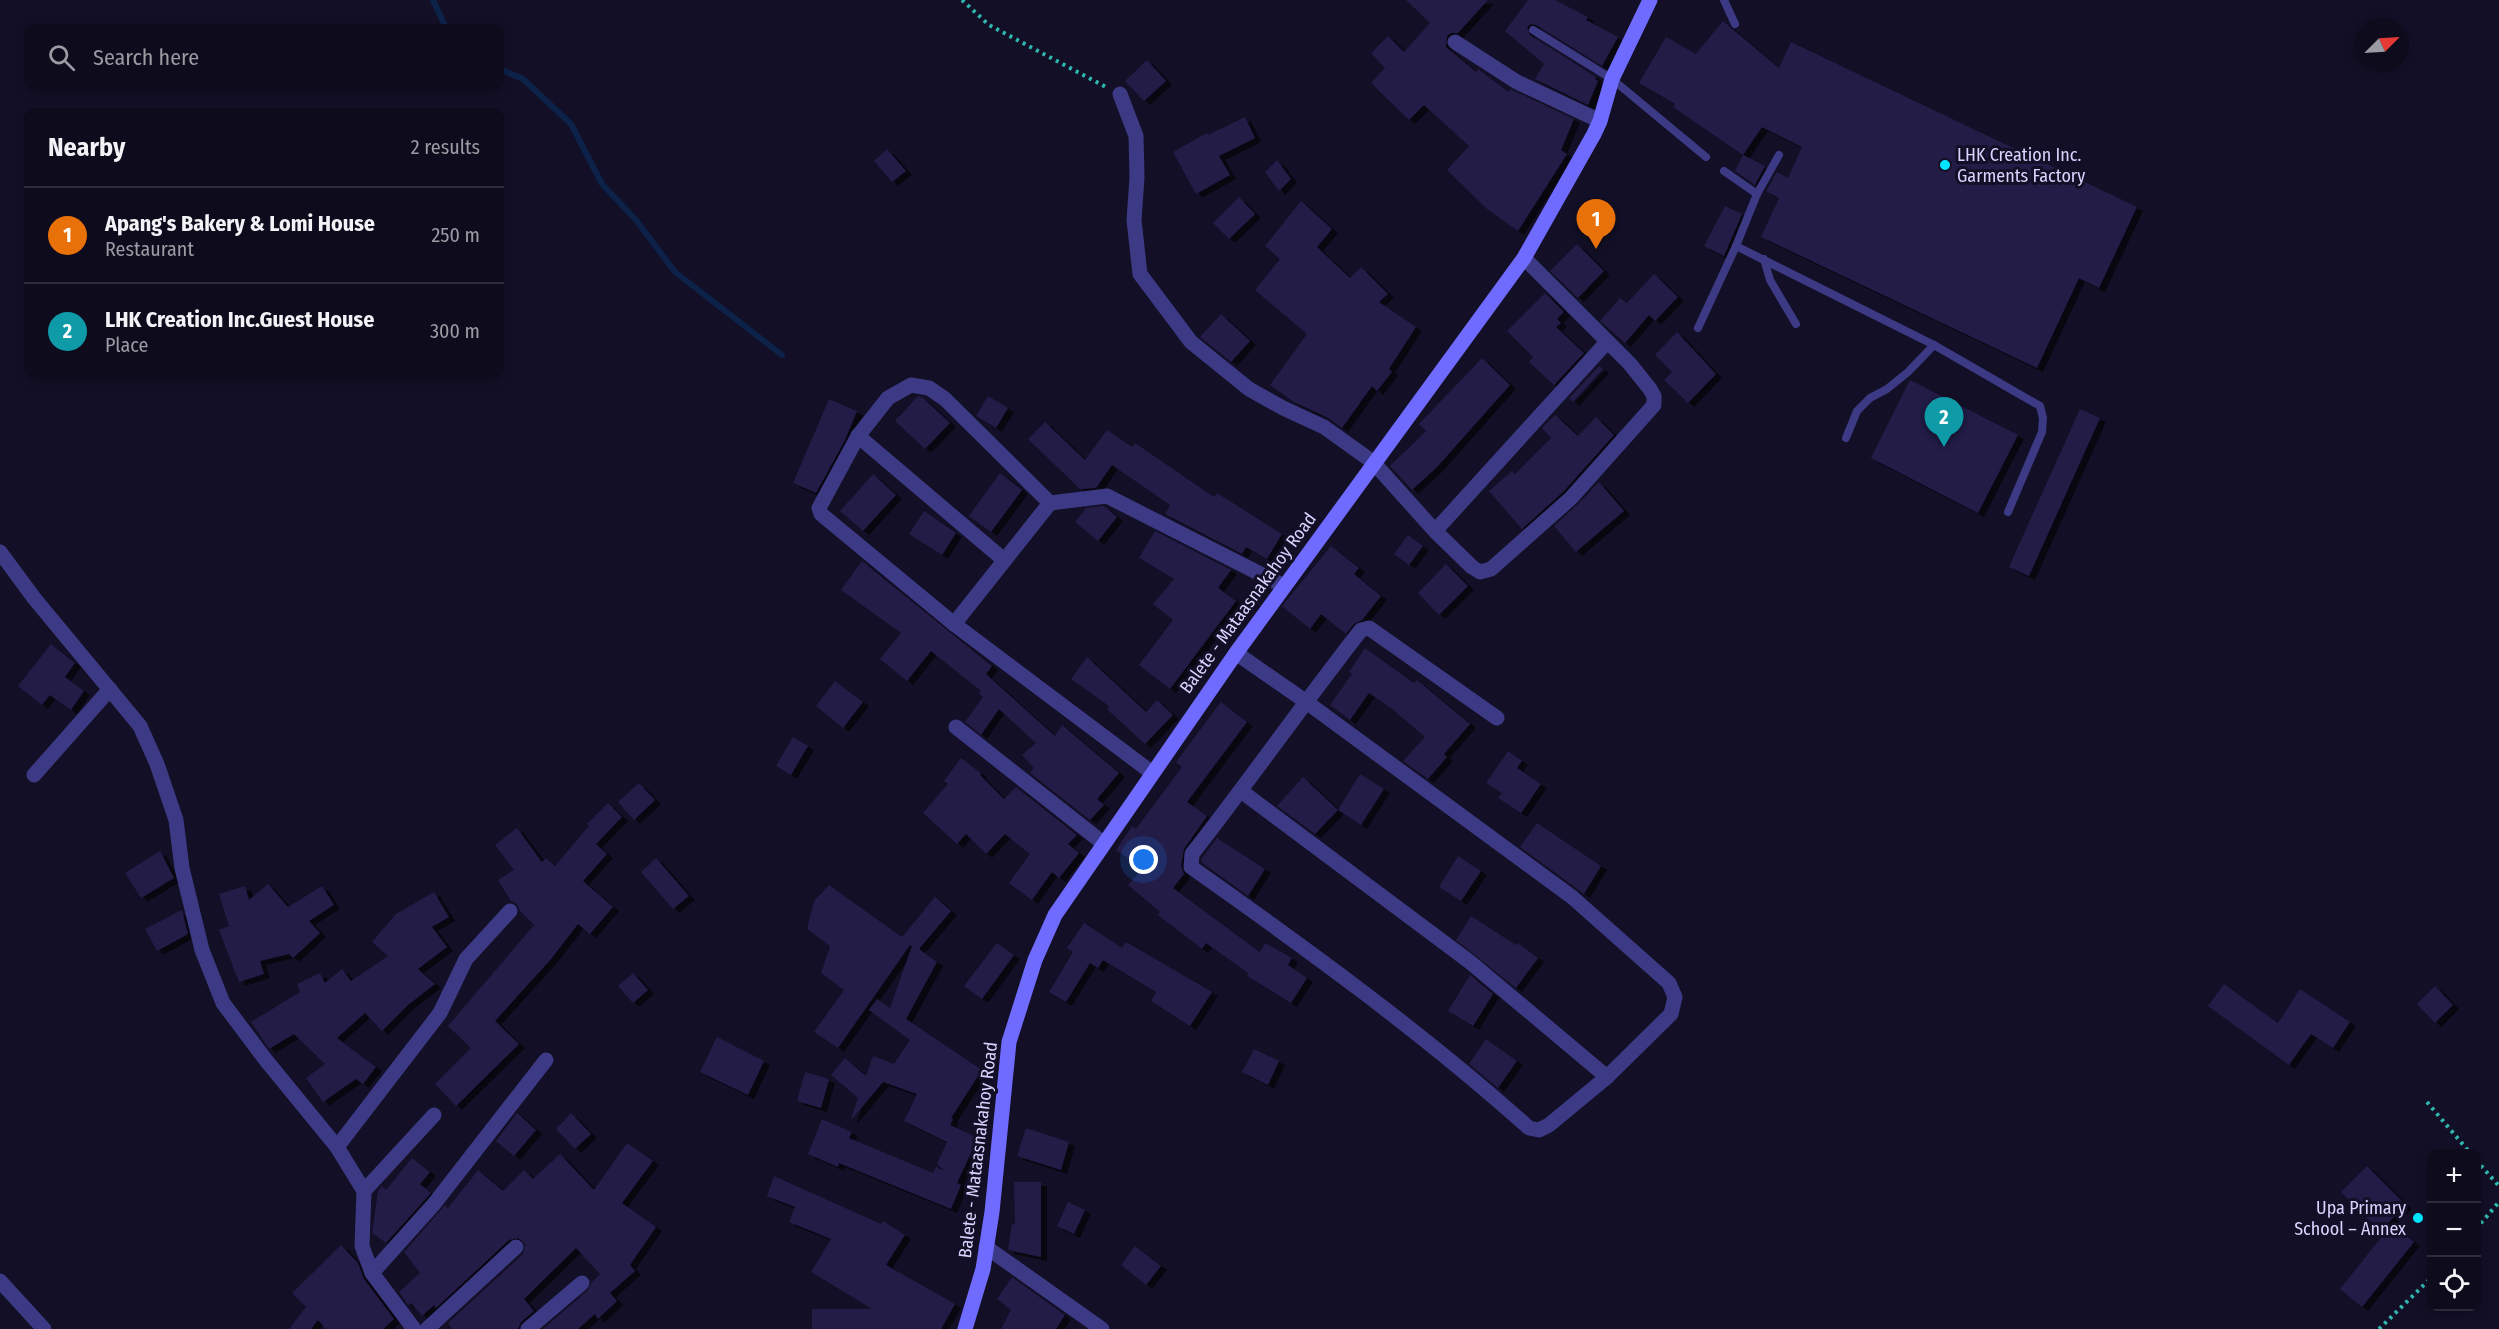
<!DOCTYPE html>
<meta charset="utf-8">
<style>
body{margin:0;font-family:"Fira Sans Condensed",sans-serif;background:#1c1929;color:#f1f3f6}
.controls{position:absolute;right:18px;bottom:18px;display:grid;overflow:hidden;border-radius:12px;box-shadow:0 3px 9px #0003}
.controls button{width:54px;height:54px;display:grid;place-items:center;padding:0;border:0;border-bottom:2px solid #2e2b3b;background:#0e0b1c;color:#f1f3f6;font:30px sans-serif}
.compass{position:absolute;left:2355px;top:18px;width:54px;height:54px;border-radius:50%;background:#0e0b1c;box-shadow:0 3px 9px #0003;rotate:66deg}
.you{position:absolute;left:1144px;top:860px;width:21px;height:21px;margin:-15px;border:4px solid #fff;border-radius:50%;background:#1a73e8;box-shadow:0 0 0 9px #1a73e833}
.badge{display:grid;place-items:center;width:39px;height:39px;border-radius:50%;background:#ea580c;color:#fff;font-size:20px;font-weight:700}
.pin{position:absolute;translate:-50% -50px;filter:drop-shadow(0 2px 3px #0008)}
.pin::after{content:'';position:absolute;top:32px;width:21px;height:18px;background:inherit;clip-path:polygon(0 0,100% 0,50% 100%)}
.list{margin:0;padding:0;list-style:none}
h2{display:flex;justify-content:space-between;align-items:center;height:78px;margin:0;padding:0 24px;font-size:26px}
h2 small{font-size:20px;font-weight:400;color:#9b9ba3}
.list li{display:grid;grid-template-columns:39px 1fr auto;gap:18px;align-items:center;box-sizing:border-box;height:96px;padding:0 24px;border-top:2px solid #2e2b3b}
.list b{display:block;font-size:22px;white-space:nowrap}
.list p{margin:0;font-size:20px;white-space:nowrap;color:#9b9ba3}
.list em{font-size:20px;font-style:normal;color:#9b9ba3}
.icon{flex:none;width:33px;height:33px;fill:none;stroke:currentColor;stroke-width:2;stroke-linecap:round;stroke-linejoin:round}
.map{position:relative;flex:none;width:2499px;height:1329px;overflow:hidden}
.search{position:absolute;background:#0e0b1c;box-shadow:0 3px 9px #0003;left:24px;top:24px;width:480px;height:66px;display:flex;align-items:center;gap:15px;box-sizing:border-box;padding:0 21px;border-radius:12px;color:#9b9ba3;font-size:22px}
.panel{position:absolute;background:#0e0b1c;box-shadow:0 3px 9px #0003;left:24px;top:108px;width:480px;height:270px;border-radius:12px}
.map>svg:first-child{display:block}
</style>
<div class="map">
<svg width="2499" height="1329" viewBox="0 0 2499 1329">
<defs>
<filter id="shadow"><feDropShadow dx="6" dy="4" stdDeviation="0" flood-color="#0009"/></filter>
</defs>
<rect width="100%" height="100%" fill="#130f26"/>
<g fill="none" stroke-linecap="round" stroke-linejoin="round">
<g stroke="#0c2248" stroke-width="6">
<polyline points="433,0 446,28"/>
<polyline points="500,69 523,79 571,124 602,184 636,220 675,272 782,355"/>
</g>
</g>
<g fill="#241b47" filter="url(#shadow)">
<polygon points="1406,0 1488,0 1458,33 1451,33 1447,36 1446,47 1476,72 1478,69 1509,92 1510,89 1574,119 1561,150 1567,154 1518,231 1487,209 1447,170 1469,146 1424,105 1409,120 1371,83 1385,68 1371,53 1388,36 1404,52 1430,23"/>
<polygon points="1528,0 1555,0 1588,17 1586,20 1618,37 1602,66 1536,25 1531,24 1527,27 1530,35 1596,77 1595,79 1598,81 1588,105 1535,79 1544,64 1505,31"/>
<polygon points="1723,21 1779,68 1791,42 2137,207 2099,288 2079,278 2037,368 1761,237 1779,198 1766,191 1777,172 1788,178 1802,147 1762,127 1743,155 1673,107 1675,104 1639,83 1666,37 1696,54"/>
<polygon points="1147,60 1166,81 1144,101 1125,81"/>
<polygon points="1245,117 1255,138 1219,156 1230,175 1196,194 1173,152 1207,133 1208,135"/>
<polygon points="887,149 906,171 892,182 874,161"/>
<polygon points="1743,155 1765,166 1755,185 1735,171"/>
<polygon points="1277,160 1291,179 1279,191 1265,172"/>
<polygon points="1239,197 1255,214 1229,239 1213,223"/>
<polygon points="1301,201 1332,229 1317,247 1350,278 1361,267 1388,294 1379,302 1416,327 1389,369 1392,372 1377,391 1372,386 1342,428 1328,418 1294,402 1270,385 1307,334 1255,290 1280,259 1265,246"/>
<polygon points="1725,206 1742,214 1724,256 1704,246"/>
<polygon points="1577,244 1604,271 1578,298 1550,271"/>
<polygon points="1654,274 1678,297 1655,321 1649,315 1625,343 1600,321 1620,298 1627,303"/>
<polygon points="1545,293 1564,312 1557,319 1561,323 1556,327 1584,353 1554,385 1529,362 1533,357 1507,331"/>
<polygon points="1221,314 1250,341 1231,362 1200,337"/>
<polygon points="1677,332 1716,374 1688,403 1664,380 1672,372 1655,355"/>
<polygon points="1482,358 1510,385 1437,467 1412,490 1390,466 1426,431 1419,424"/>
<polygon points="1599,366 1603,369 1573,402 1569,398"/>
<polygon points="1910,380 2018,435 1978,513 1871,458"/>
<polygon points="918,396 922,397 950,423 925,449 895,421"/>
<polygon points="988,396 1008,408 996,428 976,416"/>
<polygon points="829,399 857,411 845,440 816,493 793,483"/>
<polygon points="2080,409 2100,418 2029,576 2009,567"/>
<polygon points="1555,415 1578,436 1596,417 1614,435 1564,491 1522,529 1489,491 1512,471 1515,474 1551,438 1542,428"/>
<polygon points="1045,422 1085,460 1107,430 1132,447 1135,443 1214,497 1217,493 1282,534 1267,559 1246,547 1242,554 1165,514 1170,505 1112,465 1096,488 1080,489 1028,439"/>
<polygon points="1000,473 1022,490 991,532 969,516"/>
<polygon points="873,474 896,495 863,531 840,511"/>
<polygon points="1599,482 1624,511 1576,552 1554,526 1577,505"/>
<polygon points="1104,506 1117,517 1098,541 1075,522 1086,508"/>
<polygon points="924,511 956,533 942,555 909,534"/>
<polygon points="1155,531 1231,570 1218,588 1236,601 1170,689 1139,665 1173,620 1153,604 1174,579 1139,558"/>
<polygon points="1408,535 1423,546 1409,565 1394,554"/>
<polygon points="1331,546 1359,568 1354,574 1381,596 1362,620 1354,624 1346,634 1321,614 1310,629 1282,606"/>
<polygon points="862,561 992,666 986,674 1055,736 1062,725 1119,773 1097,799 1104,805 1090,820 1030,773 1034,768 1022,755 1036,743 999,709 981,735 965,722 983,697 979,694 981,691 931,651 907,681 880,659 901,633 841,590"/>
<polygon points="1446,564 1468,586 1439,615 1418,593"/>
<polygon points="51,644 75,663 65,677 84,691 71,710 50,695 42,705 18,686"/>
<polygon points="1365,648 1414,683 1417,680 1470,724 1444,754 1447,757 1428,779 1403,761 1425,737 1392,709 1369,693 1350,720 1330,705 1352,674 1349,672"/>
<polygon points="1087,657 1146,712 1157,700 1173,715 1145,744 1107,709 1109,706 1071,679"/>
<polygon points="835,681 863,702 843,728 816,706"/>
<polygon points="1221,702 1247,722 1187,802 1207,816 1184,849 1181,866 1184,874 1173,888 1260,952 1265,943 1292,958 1288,965 1307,978 1291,1003 1247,976 1248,973 1206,943 1202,949 1158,915 1160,912 1128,885 1143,868 1116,850 1132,826 1136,829 1182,767 1176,762"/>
<polygon points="793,737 808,746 791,775 776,766"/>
<polygon points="1508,751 1522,761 1517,768 1541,784 1521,813 1498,798 1502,793 1486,783"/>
<polygon points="961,758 981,773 980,775 1004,799 1016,787 1077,835 1068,844 1079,853 1059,878 1052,872 1032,900 1009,883 1030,854 1005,834 986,854 966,834 957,844 923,813 948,784 944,781"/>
<polygon points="1360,774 1384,789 1361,825 1338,810"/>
<polygon points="1303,777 1338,810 1315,834 1277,806"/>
<polygon points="639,783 655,800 634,820 618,802"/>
<polygon points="608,803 622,817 596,844 607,854 583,881 613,907 590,934 578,924 551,959 495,1021 519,1044 456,1106 435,1084 471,1048 448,1026 534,925 520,911 517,904 511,901 498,880 514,870 495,845 517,828 542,862 546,858 555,866 589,826 587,824"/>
<polygon points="1537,823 1601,866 1584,894 1520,847"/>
<polygon points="1217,838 1265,869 1248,896 1201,862 1202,858"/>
<polygon points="160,851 174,878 141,898 125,873"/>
<polygon points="1458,856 1481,871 1461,901 1439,887"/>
<polygon points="656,858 689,896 673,909 641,872"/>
<polygon points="268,884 288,907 322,886 334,905 309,921 320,933 293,958 289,954 260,961 264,974 239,982 219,930 229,926 219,894 245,886 249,900"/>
<polygon points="829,885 902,937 935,897 951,911 919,949 937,962 906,1019 982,1070 951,1118 953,1119 950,1125 978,1138 957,1183 961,1185 951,1209 839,1163 838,1167 808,1154 822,1119 852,1132 849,1138 933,1173 936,1167 945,1171 937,1164 947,1142 904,1121 917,1094 883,1082 852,1119 851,1118 858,1098 831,1075 845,1058 866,1076 873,1056 894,1064 910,1040 869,1010 877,999 890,1008 912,946 910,945 838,1048 814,1032 844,990 821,973 830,946 807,929 814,901"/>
<polygon points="434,892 449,917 432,927 447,947 418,969 435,984 408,1005 382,1031 365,1013 337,1038 376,1067 363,1084 356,1079 323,1102 306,1078 325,1064 294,1034 269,1049 251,1022 300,992 297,984 320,973 325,983 342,969 351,981 388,956 372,942 396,914"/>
<polygon points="182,910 188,934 157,951 145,929"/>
<polygon points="1471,916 1516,945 1518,943 1538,958 1516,988 1456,940"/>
<polygon points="1084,923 1122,948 1126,942 1212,992 1190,1026 1151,1001 1156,992 1103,960 1098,968 1090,963 1066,1002 1049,992 1073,952 1067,948"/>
<polygon points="997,943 1014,955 982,999 964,986"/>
<polygon points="633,973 648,990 633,1003 618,986"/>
<polygon points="1470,975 1493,994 1473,1026 1448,1011"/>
<polygon points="2224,984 2278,1023 2300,989 2350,1022 2333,1048 2311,1034 2289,1065 2208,1006"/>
<polygon points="2435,986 2453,1005 2435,1023 2417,1004"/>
<polygon points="717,1037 764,1061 748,1095 700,1072"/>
<polygon points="1486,1039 1517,1061 1498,1088 1469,1064"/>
<polygon points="1254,1049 1279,1061 1268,1085 1242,1072"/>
<polygon points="805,1072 829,1079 821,1108 797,1101"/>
<polygon points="517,1113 536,1130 514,1156 496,1141"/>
<polygon points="571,1113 591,1134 575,1149 556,1129"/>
<polygon points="1026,1128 1069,1142 1061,1170 1017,1156"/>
<polygon points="627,1143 653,1161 622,1203 656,1227 630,1265 635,1271 610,1293 617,1301 598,1319 595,1314 578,1329 543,1329 588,1290 592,1282 600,1274 576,1248 524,1299 534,1311 521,1322 518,1329 452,1329 448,1323 523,1254 525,1244 518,1238 509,1240 436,1308 434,1305 422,1316 411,1303 408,1305 399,1292 420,1273 404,1252 445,1205 448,1208 478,1170 503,1191 524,1170 533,1179 560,1154 594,1190"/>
<polygon points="412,1158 430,1172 420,1184 431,1193 386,1243 372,1233 378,1191 382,1186 386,1190"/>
<polygon points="2367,1166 2406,1205 2380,1231 2341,1192"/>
<polygon points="774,1176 881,1224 883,1221 905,1235 886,1265 955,1304 941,1329 812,1329 812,1309 872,1309 811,1272 831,1239 789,1222 795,1207 767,1196"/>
<polygon points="1014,1182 1041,1182 1041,1257 1008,1250 1012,1224 1015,1224"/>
<polygon points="1068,1202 1085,1210 1074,1234 1057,1226"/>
<polygon points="2392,1224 2414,1242 2362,1307 2340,1289"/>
<polygon points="341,1245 358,1263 364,1279 394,1319 383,1329 326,1329 318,1320 311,1329 289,1329 306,1307 292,1293"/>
<polygon points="1135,1246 1161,1266 1146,1285 1121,1265"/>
<polygon points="1012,1277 1065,1315 1056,1329 1001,1329 1011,1310 997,1299"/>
</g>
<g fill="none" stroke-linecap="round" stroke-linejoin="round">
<g stroke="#2fb8b0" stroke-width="4" stroke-dasharray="3 4.5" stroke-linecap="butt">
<polyline points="962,0 989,25 1106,87"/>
<polyline points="2427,1102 2471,1154"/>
<polyline points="2476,1160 2499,1186"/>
<polyline points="2476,1229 2499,1202"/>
<polyline points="2379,1329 2432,1277"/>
</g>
<g stroke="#3d3a85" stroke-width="8">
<polyline points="1724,0 1735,24"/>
<polyline points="1533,30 1612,79 1706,157"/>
<polyline points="1779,155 1757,194 1736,246 1934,345 2040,406 2043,418 2042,432 2008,512"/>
<polyline points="1724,171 1757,194"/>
<polyline points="1764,259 1770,280 1796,324"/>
<polyline points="1698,328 1736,246"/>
<polyline points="1846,438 1857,411 1870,398 1887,389 1908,372 1934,345"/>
</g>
<g stroke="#3d3a85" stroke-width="15">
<polyline points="1455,42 1517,82 1600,121"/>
<polyline points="1120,94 1136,136 1137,177 1134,220 1140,274 1191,342 1249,389 1283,408 1324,427 1373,462 1435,531 1472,567 1480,572 1491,569 1571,498 1654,405 1654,396 1650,389 1630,364 1524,258"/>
<polyline points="858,436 1004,560"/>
<polyline points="1435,531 1607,342"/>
<polyline points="0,552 34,598 140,726 157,764 176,820 182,868 202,950 223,1003 265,1059 337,1147 364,1191"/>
<polyline points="954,624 1050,503"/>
<polyline points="1236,653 1305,701 1572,897 1669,983 1675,997 1671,1014 1607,1077 1470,962 1241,791"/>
<path d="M1497,718L1369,628L1361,630C1303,704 1250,780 1192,854L1191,867C1307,949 1423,1033 1529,1128L1539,1130L1549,1125L1607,1077"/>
<polyline points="956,727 1103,843"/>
<polyline points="1151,772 954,624 821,514 819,508 858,436 888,398 911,385 929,388 945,399 1050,503 1107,496 1284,586"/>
<polyline points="34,775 110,689"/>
<polyline points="337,1147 440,1013 466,959 510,911"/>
<polyline points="986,1247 1102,1329"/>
<polyline points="372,1273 434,1204 546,1060"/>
<polyline points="0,1281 44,1329"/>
<polyline points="414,1329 372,1273 362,1246 364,1191 434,1115"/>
<polyline points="427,1329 516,1247"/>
<polyline points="528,1329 582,1283"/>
</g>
<polyline stroke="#6f6bff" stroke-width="15" points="965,1329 983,1269 992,1212 1009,1042 1035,960 1055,915 1236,653 1524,258 1594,134 1600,121 1612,79 1650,0"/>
</g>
<g fill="#00e5ff" stroke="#130f26" stroke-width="2">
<circle cx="1945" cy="165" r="6"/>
<circle cx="2418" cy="1218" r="6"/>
</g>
<g text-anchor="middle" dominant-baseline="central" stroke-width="6" stroke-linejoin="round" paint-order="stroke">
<g font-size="18" fill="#d9d4ff" stroke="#130f26" text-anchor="start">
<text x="1957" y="155">LHK Creation Inc.<tspan x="1957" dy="21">Garments Factory</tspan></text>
<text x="2406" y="1208" text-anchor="end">Upa Primary<tspan x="2406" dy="21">School – Annex</tspan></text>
</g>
<g font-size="18" fill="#d9d4ff" stroke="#130f26">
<text transform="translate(1248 603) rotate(-54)">Balete - Mataasnakahoy Road</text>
<text transform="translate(978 1150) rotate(-83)">Balete - Mataasnakahoy Road</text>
</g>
</g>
</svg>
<div class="controls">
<button>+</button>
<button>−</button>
<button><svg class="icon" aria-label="locate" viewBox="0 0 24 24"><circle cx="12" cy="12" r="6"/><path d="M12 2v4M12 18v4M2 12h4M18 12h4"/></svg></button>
</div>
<svg class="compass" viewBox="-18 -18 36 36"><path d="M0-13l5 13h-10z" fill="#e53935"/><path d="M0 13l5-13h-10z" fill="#9b9ba3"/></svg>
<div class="you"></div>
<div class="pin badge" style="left:1596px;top:249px;background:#e8710a">1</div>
<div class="pin badge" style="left:1944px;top:447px;background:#0f9aa8">2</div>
<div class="search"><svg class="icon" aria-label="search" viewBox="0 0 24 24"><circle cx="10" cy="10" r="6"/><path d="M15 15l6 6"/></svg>Search here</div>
<section class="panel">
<h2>Nearby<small>2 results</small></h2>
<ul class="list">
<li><span class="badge" style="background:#e8710a">1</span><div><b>Apang's Bakery &amp; Lomi House</b><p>Restaurant</p></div><em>250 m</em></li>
<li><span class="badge" style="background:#0f9aa8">2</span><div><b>LHK Creation Inc.Guest House</b><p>Place</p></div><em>300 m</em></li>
</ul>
</section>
</div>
